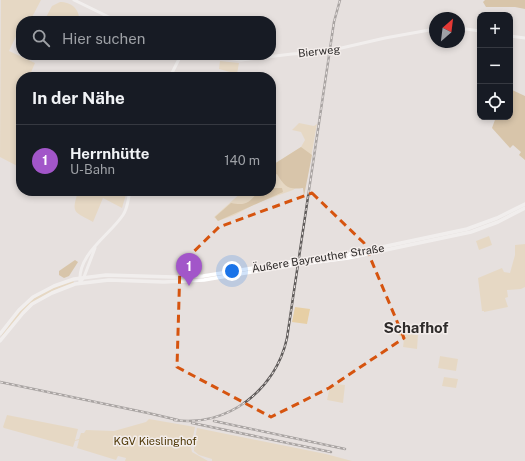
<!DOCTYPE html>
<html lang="de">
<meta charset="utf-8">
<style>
body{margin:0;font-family:"Public Sans",sans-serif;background:#20242c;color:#f1f3f6}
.controls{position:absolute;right:12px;top:12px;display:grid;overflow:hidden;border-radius:8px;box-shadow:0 2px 6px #0003}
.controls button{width:36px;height:36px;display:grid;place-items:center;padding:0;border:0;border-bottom:1px solid #363941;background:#171b24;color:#f1f3f6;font:20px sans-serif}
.compass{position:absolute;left:429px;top:12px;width:36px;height:36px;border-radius:50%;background:#171b24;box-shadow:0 2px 6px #0003;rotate:28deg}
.you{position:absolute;left:232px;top:271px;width:14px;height:14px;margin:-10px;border:3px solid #fff;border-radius:50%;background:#1a73e8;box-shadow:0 0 0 6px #1a73e833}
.badge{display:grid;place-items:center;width:26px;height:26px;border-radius:50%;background:#a256c9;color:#fff;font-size:13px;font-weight:700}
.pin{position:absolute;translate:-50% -33px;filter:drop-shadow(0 1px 2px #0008)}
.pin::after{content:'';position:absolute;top:21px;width:14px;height:12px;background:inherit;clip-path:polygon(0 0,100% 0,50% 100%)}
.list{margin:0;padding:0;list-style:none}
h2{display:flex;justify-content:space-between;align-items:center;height:52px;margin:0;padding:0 16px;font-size:17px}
h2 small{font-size:13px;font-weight:400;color:#9ea1a6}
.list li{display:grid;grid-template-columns:26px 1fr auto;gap:12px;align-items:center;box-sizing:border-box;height:72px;padding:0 16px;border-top:1px solid #363941}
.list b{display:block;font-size:15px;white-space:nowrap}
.list p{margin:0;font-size:13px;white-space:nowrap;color:#9ea1a6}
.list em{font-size:13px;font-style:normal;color:#9ea1a6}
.icon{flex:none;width:22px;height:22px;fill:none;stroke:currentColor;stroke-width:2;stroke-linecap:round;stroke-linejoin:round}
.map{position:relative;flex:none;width:525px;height:461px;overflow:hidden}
.search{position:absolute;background:#171b24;box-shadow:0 2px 6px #0003;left:16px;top:16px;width:260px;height:44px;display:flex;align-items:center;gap:10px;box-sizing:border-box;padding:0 14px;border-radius:16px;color:#9ea1a6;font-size:15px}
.panel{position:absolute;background:#171b24;box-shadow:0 2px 6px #0003;left:16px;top:72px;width:260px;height:124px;border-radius:16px}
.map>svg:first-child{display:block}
</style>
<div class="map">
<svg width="525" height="461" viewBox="0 0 525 461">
<rect width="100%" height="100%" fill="#e6e0de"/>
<g fill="#e7cfa5">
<polygon points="1,0 41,0 30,21 21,21 21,28 20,28 9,51 35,63 29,77 21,77 21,168 0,157"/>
<path d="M60,2C71,2 80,9 79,21H44L52,6Z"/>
<polygon points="220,61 239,63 237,74 219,69"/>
<polygon points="299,123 314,126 317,124 307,180 293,190 257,203 235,215 218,221 214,217 243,191 271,191 271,166 301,147 305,140 301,132 292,130"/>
<path d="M68,191H127L122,208L103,198L93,222C76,212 71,214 77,195L73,193L66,196Z"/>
<polygon points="489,236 492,245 479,250 476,241"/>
<polygon points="525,244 525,287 521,289 507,290 508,297 505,298 508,307 484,312 484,311 482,311 478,278 502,268 504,272 510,273 515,255 515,245"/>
<path d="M73,280L74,283C37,294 26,310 1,337C2,334 6,330 8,327C25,299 44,291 73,280Z"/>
<polygon points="295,307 310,309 307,324 292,322"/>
<polygon points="398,333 418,335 417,349 403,347 404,339 398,334"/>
<polygon points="440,356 458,359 456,371 438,368"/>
<polygon points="444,377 458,379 456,388 442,386"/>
<polygon points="336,384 345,385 343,403 327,400 330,386"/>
<polygon points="7,415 78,429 75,440 79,439 81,433 84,433 86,430 114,431 146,422 149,419 195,427 191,447 192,452 208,461 125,461 126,458 118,456 116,460 77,448 79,440 75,441 73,447 4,428 3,427"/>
<polygon points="197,428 326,454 352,461 212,461 212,459 199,455 194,451 194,445"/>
</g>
<g fill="#c7a56a">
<polygon points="485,0 525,0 525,9 515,7 486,7 483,2"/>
<polygon points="510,89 525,96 525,160 519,155 521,152 513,145 510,148 492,128 496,117 510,117 510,110 513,104 510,102"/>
<path d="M301,147L312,155L304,196L303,188C288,190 285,187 277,174L271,176V166Z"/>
<path d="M271,188H282L283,192L218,221L215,217L231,203C245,206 250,203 258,191H271Z"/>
<polygon points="75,260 78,262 69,276 64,278 59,275 59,271"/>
</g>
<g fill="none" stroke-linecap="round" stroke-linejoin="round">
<g stroke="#fff" stroke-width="3">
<polyline points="74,0 117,21"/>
<polyline points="459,28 480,31"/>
<polyline points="510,36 525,38"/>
<polyline points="202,55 241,60 292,54 324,52 385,38 435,29"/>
<polyline points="170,77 181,55"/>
<path d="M80,283C77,254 109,236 123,215C128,208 128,199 130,191"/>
<polyline points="80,283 84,277 95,248"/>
</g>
<g stroke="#fff" stroke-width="3.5">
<polyline points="0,334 19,310 33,297 54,286 74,279 106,275 173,277 203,276 309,259 349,254 467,229 497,218 525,204"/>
<polyline points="0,341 23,313 32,304 52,293 75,284 109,280 164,282 204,280 294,265 348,258 471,232 498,222 525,208"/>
</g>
<defs>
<g id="rail">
<polyline points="0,382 148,413 178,420"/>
<path d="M174,420C227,428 276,390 287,338L334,22L340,0"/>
<polyline points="214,421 345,449"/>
<polyline points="192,423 331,452"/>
</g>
</defs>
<use href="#rail" stroke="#5f5b5a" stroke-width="2.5"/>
<use href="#rail" stroke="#f3edeb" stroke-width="1" stroke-dasharray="3" stroke-linecap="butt"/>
</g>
<path d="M0 0H525V461H0ZM312,193L364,243L404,338L329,388L271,417L177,367L180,265L219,227Z" fill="#e6e0de" fill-opacity=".55" fill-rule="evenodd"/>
<path fill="none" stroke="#d6540f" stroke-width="3" stroke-dasharray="8 5" stroke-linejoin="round" d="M312,193L364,243L404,338L329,388L271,417L177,367L180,265L219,227Z"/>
<g text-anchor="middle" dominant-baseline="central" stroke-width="3" stroke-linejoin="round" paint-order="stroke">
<g font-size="11" fill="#2f2c2b" stroke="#f3edeb">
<text transform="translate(319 51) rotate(-6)">Bierweg</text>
<text transform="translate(318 258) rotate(-9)">Äußere Bayreuther Straße</text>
</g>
<g font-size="11" fill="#4f3806" stroke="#f3edeb">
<text x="155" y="441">KGV Kieslinghof</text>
</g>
<g font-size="15" font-weight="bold" fill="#2f2c2b" stroke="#f3edeb">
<text x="416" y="327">Schafhof</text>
</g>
</g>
</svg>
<div class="controls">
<button>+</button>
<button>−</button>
<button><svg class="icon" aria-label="locate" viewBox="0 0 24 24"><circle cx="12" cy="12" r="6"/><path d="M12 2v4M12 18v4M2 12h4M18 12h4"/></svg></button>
</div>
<svg class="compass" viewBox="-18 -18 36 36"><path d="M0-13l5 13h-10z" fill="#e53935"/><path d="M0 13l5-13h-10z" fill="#9ea1a6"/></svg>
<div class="you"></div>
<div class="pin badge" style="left:189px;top:286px">1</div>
<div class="search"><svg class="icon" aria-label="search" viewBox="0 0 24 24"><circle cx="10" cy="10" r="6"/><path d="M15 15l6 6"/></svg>Hier suchen</div>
<section class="panel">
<h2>In der Nähe<small></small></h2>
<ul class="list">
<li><span class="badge">1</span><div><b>Herrnhütte</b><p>U-Bahn</p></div><em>140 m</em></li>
</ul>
</section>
</div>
